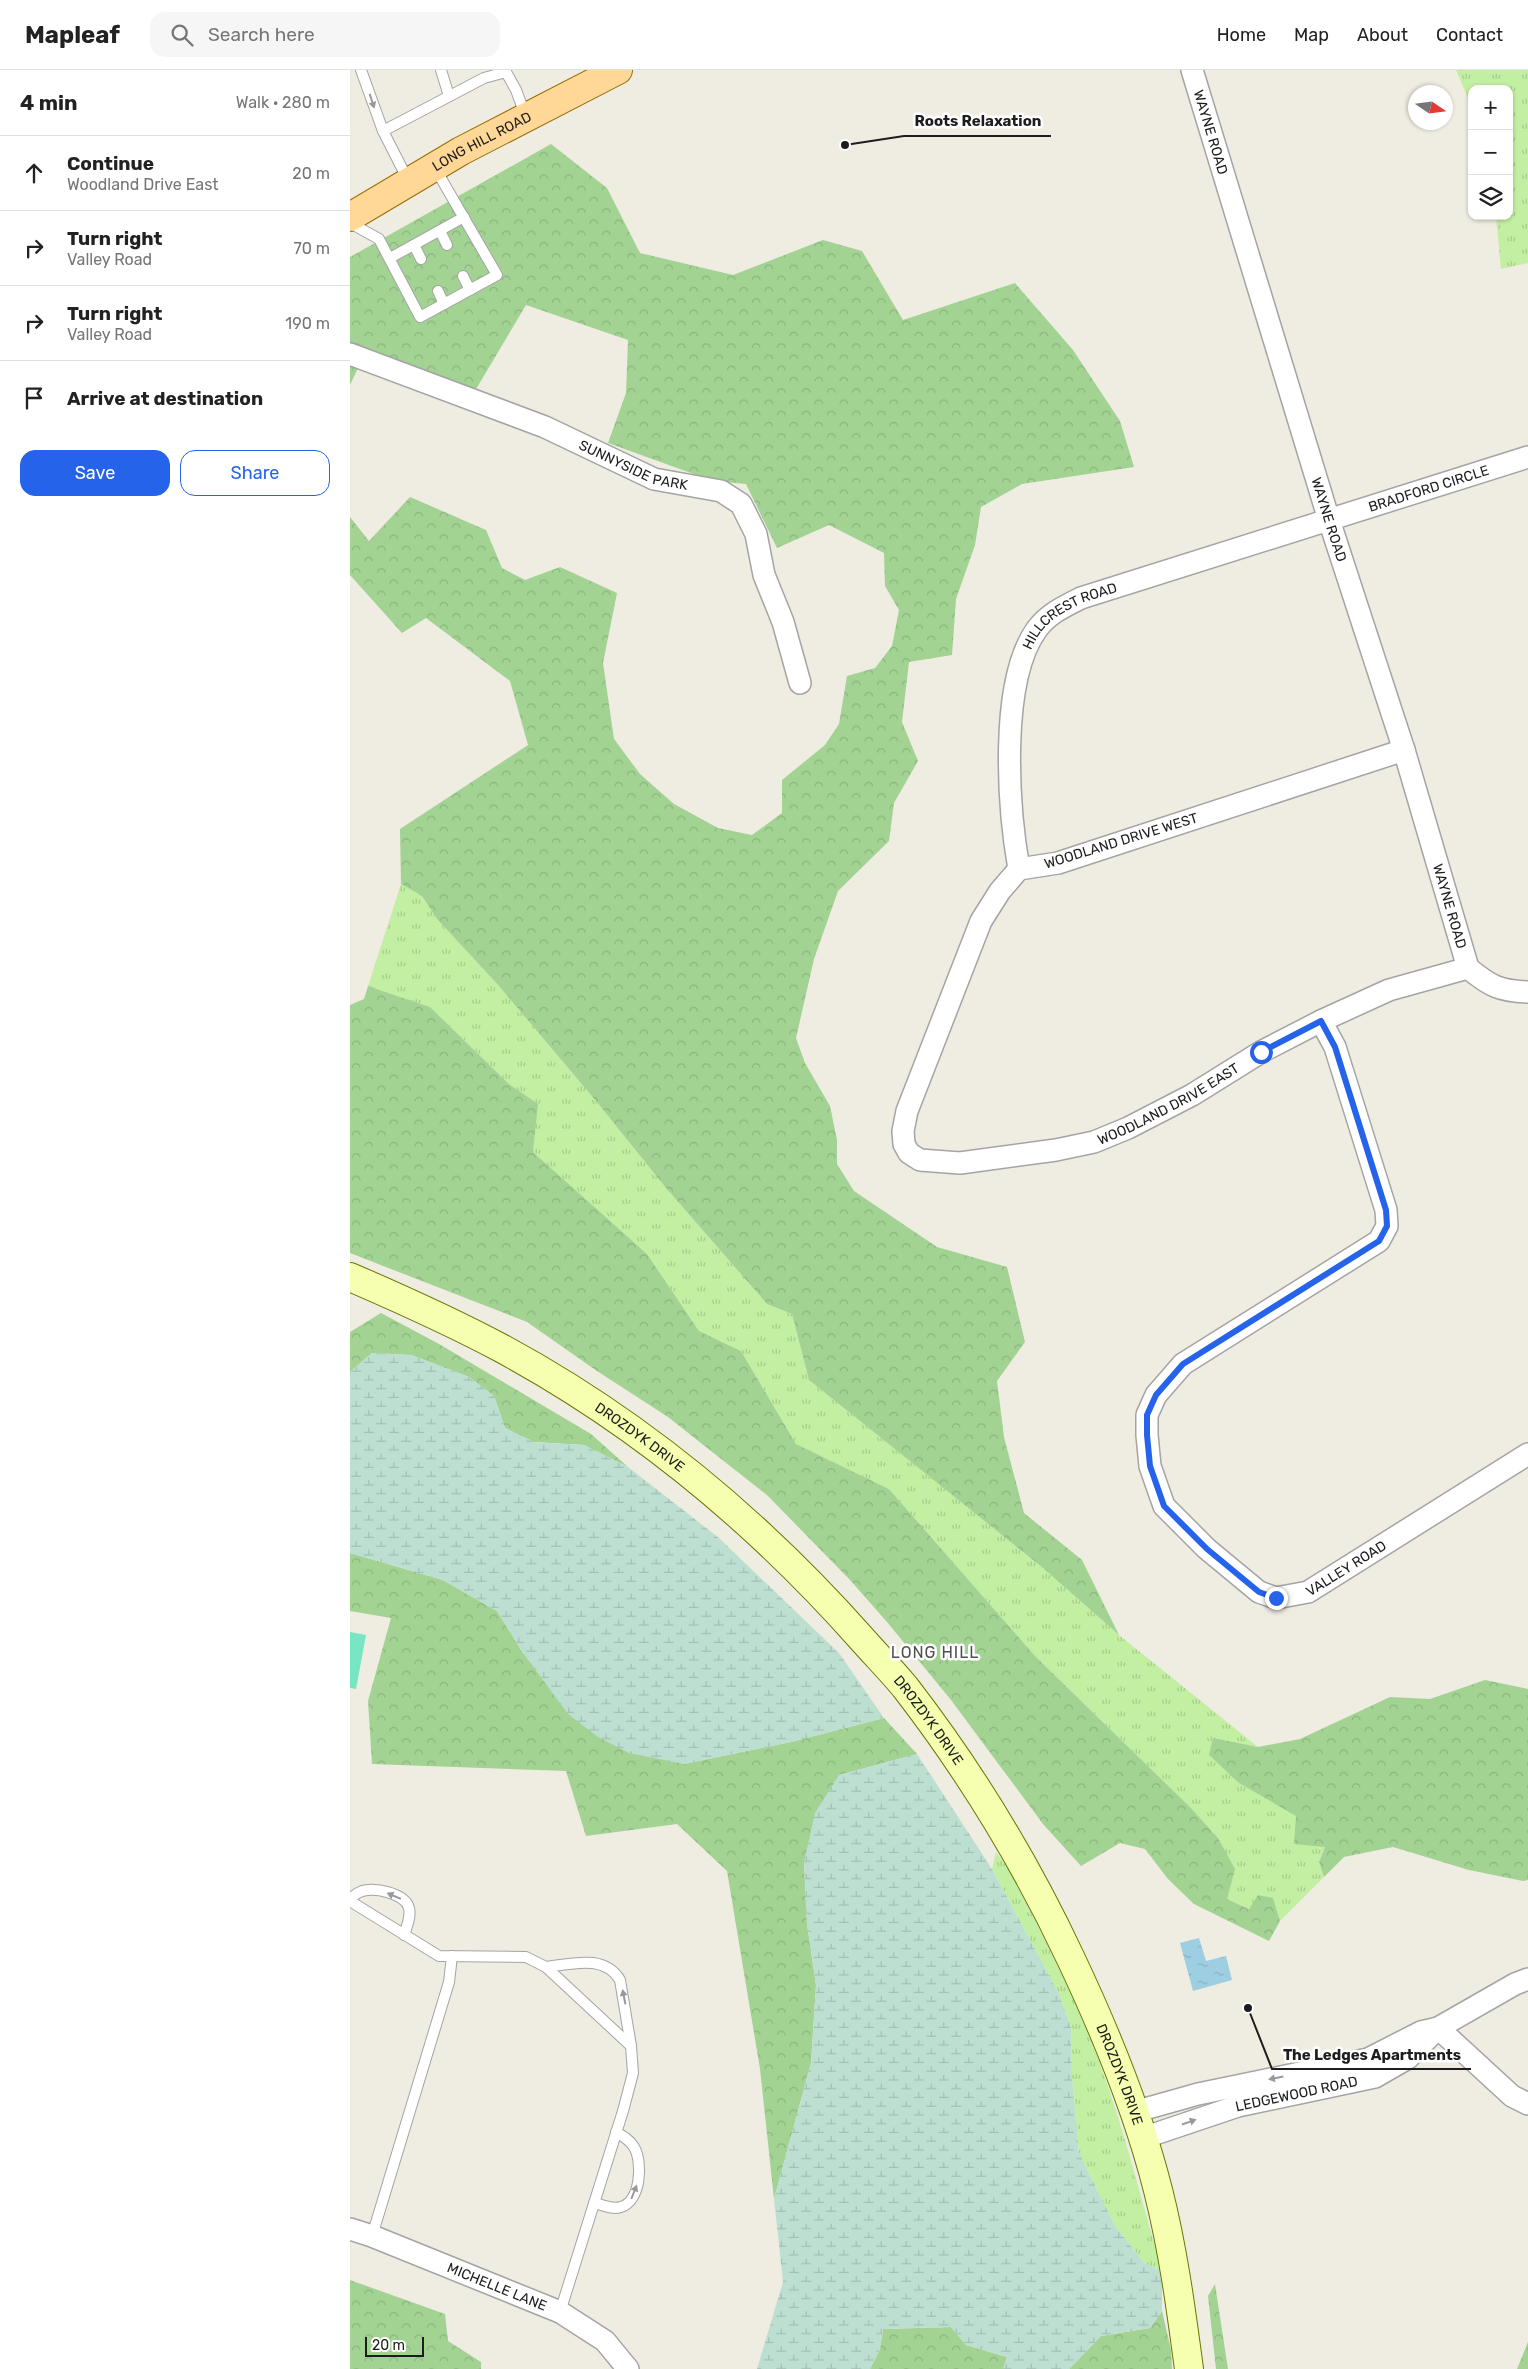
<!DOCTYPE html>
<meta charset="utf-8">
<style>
body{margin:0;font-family:Rubik,sans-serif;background:#f6f6f6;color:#222}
.controls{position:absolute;right:15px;top:15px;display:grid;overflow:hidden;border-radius:10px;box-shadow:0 1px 4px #0004}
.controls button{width:45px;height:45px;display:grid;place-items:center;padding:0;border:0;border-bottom:1px solid #e0e0e0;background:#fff;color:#222;font:25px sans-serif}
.compass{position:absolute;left:1058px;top:15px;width:45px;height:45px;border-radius:50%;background:#fff;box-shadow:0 1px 4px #0004;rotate:103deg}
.scale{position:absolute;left:15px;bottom:12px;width:59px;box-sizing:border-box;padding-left:5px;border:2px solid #1d1d1d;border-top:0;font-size:14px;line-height:18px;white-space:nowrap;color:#1d1d1d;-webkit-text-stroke:4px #fff;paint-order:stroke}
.stop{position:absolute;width:15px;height:15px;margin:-11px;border:4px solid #2563eb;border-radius:50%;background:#fff}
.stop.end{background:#2563eb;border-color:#fff;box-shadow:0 1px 5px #0008}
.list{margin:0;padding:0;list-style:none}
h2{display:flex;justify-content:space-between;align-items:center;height:65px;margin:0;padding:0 20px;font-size:21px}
h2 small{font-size:16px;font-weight:400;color:#767676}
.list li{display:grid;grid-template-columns:32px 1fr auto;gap:15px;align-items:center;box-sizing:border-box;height:75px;padding:0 20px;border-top:1px solid #e0e0e0}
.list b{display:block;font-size:19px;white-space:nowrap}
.list p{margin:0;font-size:16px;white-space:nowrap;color:#767676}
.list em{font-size:16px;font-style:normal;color:#767676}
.actions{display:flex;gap:10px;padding:15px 20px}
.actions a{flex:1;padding:11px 0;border:1px solid #2563eb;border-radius:15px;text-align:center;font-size:18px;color:#2563eb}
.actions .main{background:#2563eb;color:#fff}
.icon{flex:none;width:28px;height:28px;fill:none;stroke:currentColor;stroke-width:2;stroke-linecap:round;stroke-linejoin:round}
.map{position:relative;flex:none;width:1178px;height:2299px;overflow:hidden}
header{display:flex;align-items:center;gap:30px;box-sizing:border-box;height:70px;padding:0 25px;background:#fff;border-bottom:1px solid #e0e0e0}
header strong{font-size:24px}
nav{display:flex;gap:28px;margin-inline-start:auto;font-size:18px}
.search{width:350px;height:45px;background:#f6f6f6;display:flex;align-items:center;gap:12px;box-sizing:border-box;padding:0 18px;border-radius:15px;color:#767676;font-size:19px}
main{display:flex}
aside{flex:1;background:#fff}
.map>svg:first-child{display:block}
</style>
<header>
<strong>Mapleaf</strong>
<div class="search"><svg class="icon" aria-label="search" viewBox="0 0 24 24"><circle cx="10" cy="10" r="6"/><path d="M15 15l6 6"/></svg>Search here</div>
<nav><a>Home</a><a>Map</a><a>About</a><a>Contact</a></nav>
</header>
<main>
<aside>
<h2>4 min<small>Walk · 280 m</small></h2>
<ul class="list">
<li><svg class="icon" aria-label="ahead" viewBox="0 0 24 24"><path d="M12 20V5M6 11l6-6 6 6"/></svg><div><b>Continue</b><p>Woodland Drive East</p></div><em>20 m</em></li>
<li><svg class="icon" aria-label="right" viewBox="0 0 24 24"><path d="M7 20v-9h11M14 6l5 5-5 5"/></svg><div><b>Turn right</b><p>Valley Road</p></div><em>70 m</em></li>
<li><svg class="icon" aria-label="right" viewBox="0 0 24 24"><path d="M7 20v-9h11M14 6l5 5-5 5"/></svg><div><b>Turn right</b><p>Valley Road</p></div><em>190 m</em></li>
<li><svg class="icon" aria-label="arrive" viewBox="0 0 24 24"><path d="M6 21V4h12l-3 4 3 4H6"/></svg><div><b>Arrive at destination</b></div></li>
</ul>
<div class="actions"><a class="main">Save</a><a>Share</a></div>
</aside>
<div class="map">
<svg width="1178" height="2299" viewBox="0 0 1178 2299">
<defs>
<pattern id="grass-tufts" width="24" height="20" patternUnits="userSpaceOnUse" patternTransform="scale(1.25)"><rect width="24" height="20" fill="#c3efa2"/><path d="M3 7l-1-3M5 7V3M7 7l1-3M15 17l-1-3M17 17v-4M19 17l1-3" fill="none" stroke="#a7cc8b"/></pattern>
<pattern id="forest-crowns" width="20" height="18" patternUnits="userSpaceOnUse" patternTransform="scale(1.25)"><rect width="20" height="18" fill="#a2d393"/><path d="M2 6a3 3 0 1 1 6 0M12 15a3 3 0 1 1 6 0" fill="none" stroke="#8bb57e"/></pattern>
<pattern id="wetland-marsh" width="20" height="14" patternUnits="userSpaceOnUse" patternTransform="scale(1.25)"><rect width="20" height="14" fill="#bddfd1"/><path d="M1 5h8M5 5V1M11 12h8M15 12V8" fill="none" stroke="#a2bfb3"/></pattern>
<pattern id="water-ripples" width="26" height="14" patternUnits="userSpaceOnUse" patternTransform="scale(1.25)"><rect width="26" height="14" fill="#9ecee1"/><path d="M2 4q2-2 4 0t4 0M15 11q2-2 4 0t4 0" fill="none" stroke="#88b0c1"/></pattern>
</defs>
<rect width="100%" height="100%" fill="#efece2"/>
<g fill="url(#grass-tufts)">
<polygon points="1106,0 1178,0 1178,193 1151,199 1146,146 1159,146 1159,19 1122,19 1122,38"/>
<polygon points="51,814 72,826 87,849 149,916 246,1031 316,1118 417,1234 442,1244 459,1310 693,1498 769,1565 908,1677 863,1669 890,1713 947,1746 975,1777 969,1792 974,1807 930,1851 923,1828 900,1839 877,1829 868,1768 841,1738 686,1587 539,1419 446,1374 391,1281 349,1261 297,1184 183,1082 187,1034 159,1014 80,937 18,916"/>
<path d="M646,1782L658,1798C691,1862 725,1926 750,1994C775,2062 792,2132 812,2201L794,2193L764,2154L729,2083L722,2009L721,1957L709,1924L642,1799Z"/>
</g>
<g fill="url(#forest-crowns)">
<polygon points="201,74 257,118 290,183 383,205 473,170 512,181 553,250 665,213 723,280 770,351 784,397 672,414 631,437 625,475 606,529 602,585 559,592 552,652 568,691 544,733 539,771 488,821 464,889 446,968 455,993 480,1036 487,1070 487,1094 504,1121 587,1177 657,1197 675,1272 647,1311 654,1367 674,1443 732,1490 769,1565 693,1498 459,1310 442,1244 417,1234 316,1118 246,1031 149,916 87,849 72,826 51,814 50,759 178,675 160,611 76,548 52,563 0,505 0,447 19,471 60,427 136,460 152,498 175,510 210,497 267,523 253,593 264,669 290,704 324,734 368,758 402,765 432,743 432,710 475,675 489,654 497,606 525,598 542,576 549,540 535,516 534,483 479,455 427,478 396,414 363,411 258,373 276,323 278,270 176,235 116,336 8,298 0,315 0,187"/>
<polygon points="18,916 80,937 159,1014 188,1034 183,1082 297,1184 349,1261 391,1281 446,1374 539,1419 686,1587 841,1738 868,1768 885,1799 877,1829 899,1839 908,1825 923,1828 930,1851 919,1871 844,1834 818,1809 795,1779 770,1773 731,1796 693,1754 601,1630 537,1552 501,1511 417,1425 318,1347 247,1301 177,1252 0,1183 0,935 14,929"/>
<polygon points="31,1243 89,1274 241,1364 278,1397 234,1375 184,1372 155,1358 144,1326 119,1307 61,1285 22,1283 0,1302 0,1262"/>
<polygon points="0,1483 93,1510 147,1541 173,1583 334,1694 441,1672 534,1648 567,1684 489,1705 454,1792 457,1854 466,1915 461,1993 424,2129 410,1999 377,1801 327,1754 236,1766 216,1701 22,1694 18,1631 41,1548 0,1541"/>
<polygon points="1135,1610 1178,1619 1178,1810 1173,1811 1119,1800 1043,1777 994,1787 974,1807 969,1792 975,1777 944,1774 946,1746 889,1713 859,1685 863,1668 908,1677 950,1669 1040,1627 1080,1629"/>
<polygon points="0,2210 95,2244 98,2271 131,2292 131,2299 0,2299"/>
<polygon points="865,2214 878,2299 866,2299 858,2226"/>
<polygon points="812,2241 821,2280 822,2299 719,2299 751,2266 800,2258"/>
<polygon points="601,2257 616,2275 657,2287 653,2299 520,2299 530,2279 533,2259"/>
<polygon points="1178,2272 1178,2299 1167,2299"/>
</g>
<g fill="url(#wetland-marsh)">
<polygon points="22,1283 61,1285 119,1307 144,1326 155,1358 184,1372 234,1375 278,1397 369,1468 489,1583 534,1648 441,1672 334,1694 279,1683 248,1667 218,1644 173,1583 147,1541 93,1510 0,1483 0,1302"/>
<polygon points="567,1684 642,1799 709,1924 721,1957 722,2009 729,2083 764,2154 794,2193 812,2201 812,2241 800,2258 751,2266 719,2299 653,2299 657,2287 616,2275 601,2257 533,2259 530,2279 520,2299 407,2299 433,2212 424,2129 461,1993 466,1915 457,1854 454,1792 465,1743 489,1705"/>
</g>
<polygon fill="#78e6c2" points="0,1562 16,1565 6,1619 0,1618"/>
<polygon fill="url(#water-ripples)" points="849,1868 856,1891 876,1886 882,1910 843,1921 830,1873"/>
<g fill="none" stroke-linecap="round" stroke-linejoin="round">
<defs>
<g id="lane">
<polyline points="11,0 33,61"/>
<polyline points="91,0 99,26"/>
<polyline points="59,112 33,61 134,8 156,2 166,20 176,47"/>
<polyline points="0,153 29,169 70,247 147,205 85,98"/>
<polyline points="90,161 97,175"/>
<polyline points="64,175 71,189"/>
<polyline points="40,188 114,147"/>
<polyline points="113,206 120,220"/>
<polyline points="88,221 94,234"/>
<path d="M0,1829C3,1827 6,1823 10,1822C22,1816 55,1823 59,1838C61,1847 57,1856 54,1865"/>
<polyline points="0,1831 89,1886 176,1887 196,1897 281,1976 283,2003 273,2041 210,2242"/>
<path d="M196,1897C222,1894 254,1884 270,1910L281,1976"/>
<path d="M244,2133C253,2135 262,2140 271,2137C291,2131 293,2092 284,2077C280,2070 273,2066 266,2062"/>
<polyline points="22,2166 99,1912 102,1886"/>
</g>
<g id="street">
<path id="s1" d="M842,0L979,450L1054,680L1118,898"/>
<path id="s2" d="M0,284L195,357L304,409L371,421L391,434L406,464L414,505L433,552L450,613"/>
<path id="s3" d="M1054,680L708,793L669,799L650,821L631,851L557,1041L553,1061L554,1074L559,1083L570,1090L610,1093L706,1080L744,1072L778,1058L842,1025L911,982L971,951L1039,920L1118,898"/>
<path id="s4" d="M669,799C658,737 649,611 687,559C698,544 715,536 731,528L1178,387"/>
<path d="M1118,898C1140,916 1149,921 1178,922"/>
<path id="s5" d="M971,951L985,977L1036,1140L1037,1156L1029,1171L833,1294L806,1325L797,1345V1365L800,1396L814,1436L857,1479L909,1522L926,1528L958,1522L1178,1384"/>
<polyline points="1088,1958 1162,2026 1178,2034"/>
<polyline points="784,2042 848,2024 1018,1989 1071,1962 1088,1958 1165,1914 1178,1909"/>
<path id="s6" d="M793,2068L888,2036L1025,2007L1058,1988L1085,1961"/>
<path id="s7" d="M0,2159L22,2166L210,2242L255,2271L278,2299"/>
</g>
<g id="secondary">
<path id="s8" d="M0,1207C51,1229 102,1252 151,1278C288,1352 409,1453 511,1568C526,1585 541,1600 555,1617C620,1701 676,1793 721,1889C756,1963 788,2041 808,2120C823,2179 831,2239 839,2299"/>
</g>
<g id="primary">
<path id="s9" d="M0,147L111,81L268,0"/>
</g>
</defs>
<use href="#lane" stroke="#a4a4a4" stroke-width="12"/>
<use href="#street" stroke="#a4a4a4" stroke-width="24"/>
<use href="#secondary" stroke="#647800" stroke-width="30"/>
<use href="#primary" stroke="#966d00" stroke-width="30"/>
<use href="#lane" stroke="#fff" stroke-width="10"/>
<use href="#street" stroke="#fff" stroke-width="21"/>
<use href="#secondary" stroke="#f6ffb0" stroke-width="28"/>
<use href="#primary" stroke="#ffd897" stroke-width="28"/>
</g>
<defs><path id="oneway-solid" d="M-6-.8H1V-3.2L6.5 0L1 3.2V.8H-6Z" transform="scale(1.25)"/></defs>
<g fill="#999">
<use href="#oneway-solid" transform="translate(22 31) rotate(72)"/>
<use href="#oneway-solid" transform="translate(44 1826) rotate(-157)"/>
<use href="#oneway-solid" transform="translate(274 1927) rotate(-101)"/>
<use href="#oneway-solid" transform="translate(926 2008) rotate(169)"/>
<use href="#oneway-solid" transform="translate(839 2052) rotate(-19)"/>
<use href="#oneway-solid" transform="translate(284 2122) rotate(-69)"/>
</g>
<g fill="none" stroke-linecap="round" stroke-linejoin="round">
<polyline stroke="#2563eb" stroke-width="6" points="911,982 971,951 985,977 1036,1140 1037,1156 1029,1171 833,1294 806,1325 797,1345 797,1365 800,1396 814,1436 857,1479 909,1522 926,1528"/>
</g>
<g text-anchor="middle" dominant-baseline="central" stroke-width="5" stroke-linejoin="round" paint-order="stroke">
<g font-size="14" fill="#1d1d1d" stroke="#fff">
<text stroke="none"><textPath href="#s1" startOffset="65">WAYNE ROAD</textPath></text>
<text stroke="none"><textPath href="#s9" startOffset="152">LONG HILL ROAD</textPath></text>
<text stroke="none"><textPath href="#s2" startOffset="305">SUNNYSIDE PARK</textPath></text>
<text stroke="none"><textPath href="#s4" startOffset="664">BRADFORD CIRCLE</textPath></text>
<text stroke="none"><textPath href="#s1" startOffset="470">WAYNE ROAD</textPath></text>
<text stroke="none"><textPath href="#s4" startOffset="280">HILLCREST ROAD</textPath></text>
<text transform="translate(771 771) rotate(-17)">WOODLAND DRIVE WEST</text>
<text stroke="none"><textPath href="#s1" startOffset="875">WAYNE ROAD</textPath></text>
<text stroke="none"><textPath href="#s3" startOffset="988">WOODLAND DRIVE EAST</textPath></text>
<text stroke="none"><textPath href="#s8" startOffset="332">DROZDYK DRIVE</textPath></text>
<text stroke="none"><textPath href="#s5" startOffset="845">VALLEY ROAD</textPath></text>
<text stroke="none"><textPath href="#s8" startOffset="738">DROZDYK DRIVE</textPath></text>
<text stroke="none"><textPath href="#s8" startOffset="1142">DROZDYK DRIVE</textPath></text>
<text stroke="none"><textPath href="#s6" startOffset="160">LEDGEWOOD ROAD</textPath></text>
<text stroke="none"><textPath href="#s7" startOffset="158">MICHELLE LANE</textPath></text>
</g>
<g font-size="16" letter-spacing="1" fill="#505050" stroke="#fff">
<text x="585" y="1582">LONG HILL</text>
</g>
</g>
<path fill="none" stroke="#1d1d1d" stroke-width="2" d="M495 75L554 66H701M898 1938L922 1999H1121"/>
<g fill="#1d1d1d" stroke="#fff" stroke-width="2">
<circle cx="495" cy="75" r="5"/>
<circle cx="898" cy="1938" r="5"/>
</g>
<g font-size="15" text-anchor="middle" font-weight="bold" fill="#1d1d1d" stroke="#fff" stroke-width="5" stroke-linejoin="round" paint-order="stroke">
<text x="628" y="56">Roots Relaxation</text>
<text x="1022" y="1990">The Ledges Apartments</text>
</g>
</svg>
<div class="controls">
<button>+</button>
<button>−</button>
<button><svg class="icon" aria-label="layers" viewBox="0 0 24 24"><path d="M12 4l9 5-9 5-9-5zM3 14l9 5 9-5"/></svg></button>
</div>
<svg class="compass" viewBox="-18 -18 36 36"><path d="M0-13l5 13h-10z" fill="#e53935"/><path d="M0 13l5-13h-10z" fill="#767676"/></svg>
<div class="scale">20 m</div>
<div class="stop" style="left:911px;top:982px"></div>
<div class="stop end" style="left:926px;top:1528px"></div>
</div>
</main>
